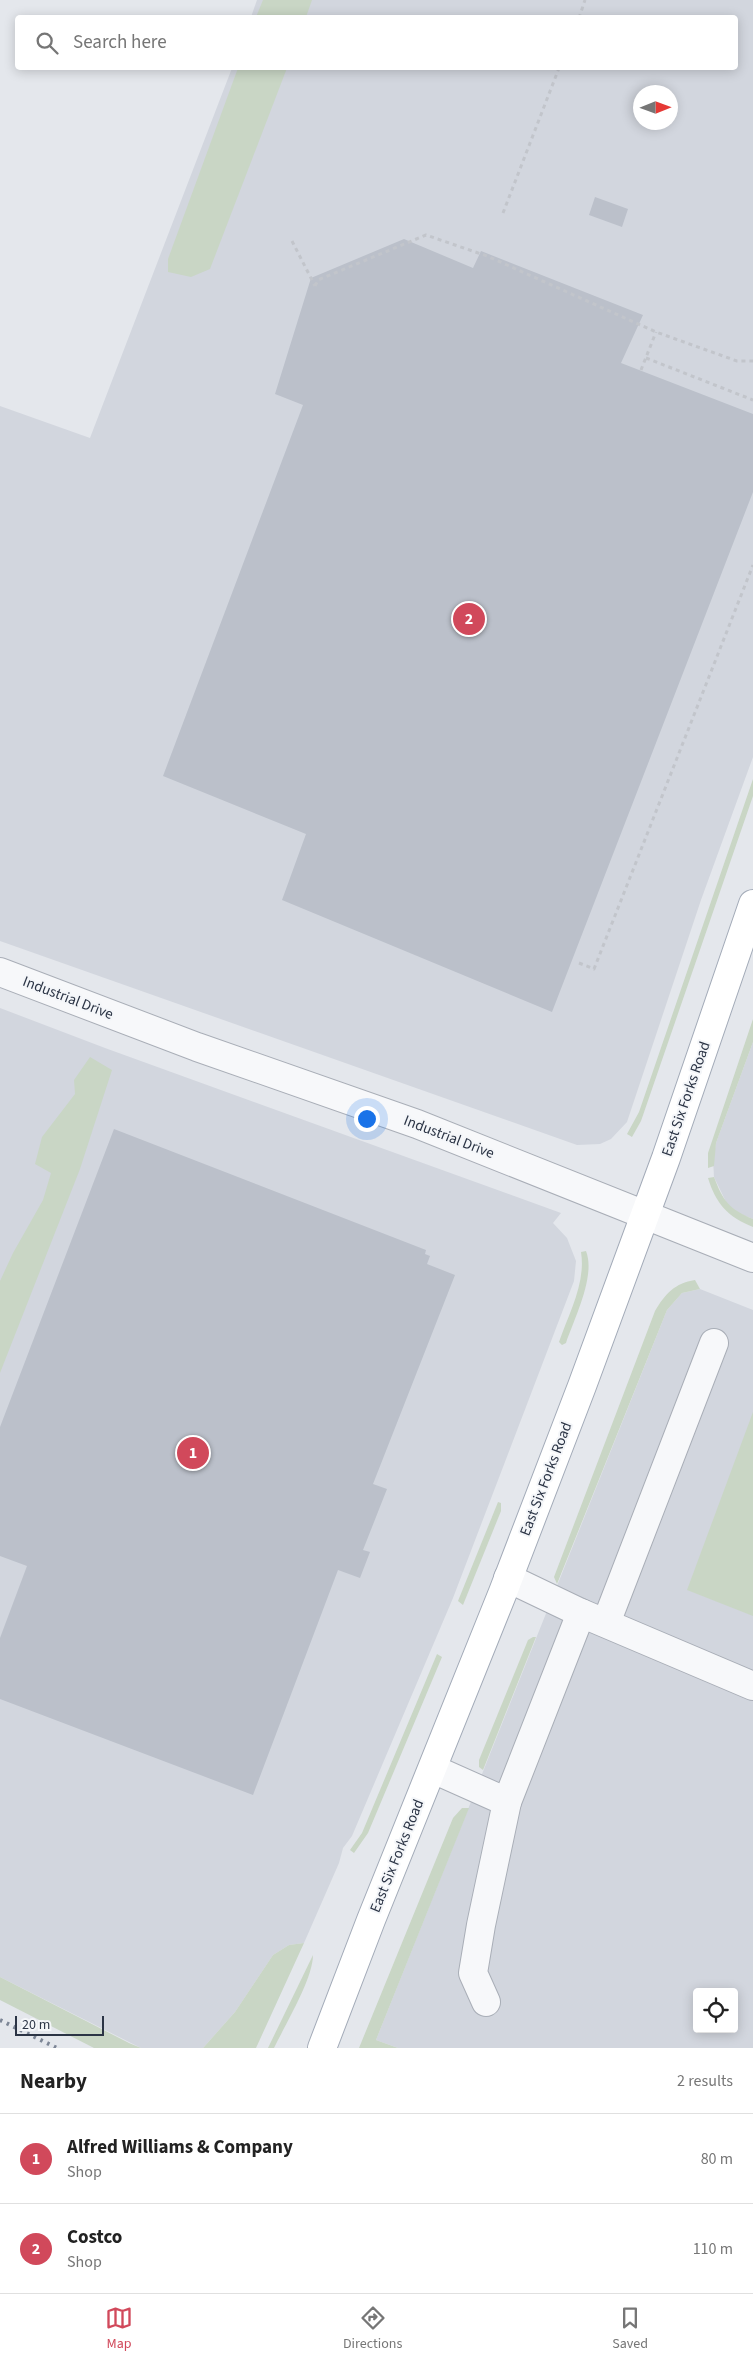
<!DOCTYPE html>
<style>
body{margin:0;font-family:"Source Sans 3",sans-serif;background:#f6f6f6;color:#222}
.controls{position:absolute;right:15px;bottom:15px;display:grid;overflow:hidden;border-radius:5px;box-shadow:0 2px 12px #0003}
.controls button{width:45px;height:45px;display:grid;place-items:center;padding:0;border:0;border-bottom:1px solid #e0e0e0;background:#fff;color:#222;font:25px sans-serif}
.compass{position:absolute;left:633px;top:85px;width:45px;height:45px;border-radius:50%;background:#fff;box-shadow:0 2px 12px #0003;rotate:89deg}
.scale{position:absolute;left:15px;bottom:12px;width:89px;box-sizing:border-box;padding-left:5px;border:2px solid #2b3445;border-top:0;font-size:14px;line-height:18px;white-space:nowrap;color:#2b3445;-webkit-text-stroke:4px #f4f6f9;paint-order:stroke}
.you{position:absolute;left:366px;top:1118px;width:18px;height:18px;margin:-12px;border:4px solid #fff;border-radius:50%;background:#1a73e8;box-shadow:0 0 0 8px #1a73e833}
.badge{display:grid;place-items:center;width:32px;height:32px;border-radius:50%;background:#d1495b;color:#fff;font-size:16px;font-weight:700}
.pin{position:absolute;translate:-50% -50%;border:2px solid #fff;box-shadow:0 1px 5px #0006}
.list{margin:0;padding:0;list-style:none}
h2{display:flex;justify-content:space-between;align-items:center;height:65px;margin:0;padding:0 20px;font-size:21px}
h2 small{font-size:16px;font-weight:400;color:#767676}
.list li{display:grid;grid-template-columns:32px 1fr auto;gap:15px;align-items:center;box-sizing:border-box;height:90px;padding:0 20px;border-top:1px solid #e0e0e0}
.list b{display:block;font-size:19px;white-space:nowrap}
.list p{margin:0;font-size:16px;white-space:nowrap;color:#767676}
.list em{font-size:16px;font-style:normal;color:#767676}
.icon{flex:none;width:28px;height:28px;fill:none;stroke:currentColor;stroke-width:2;stroke-linecap:round;stroke-linejoin:round}
.map{position:relative;flex:none;width:753px;height:2048px;overflow:hidden}
.search{position:absolute;background:#fff;box-shadow:0 2px 12px #0003;left:15px;right:15px;top:15px;height:55px;display:flex;align-items:center;gap:12px;box-sizing:border-box;padding:0 18px;border-radius:5px;color:#767676;font-size:19px}
.sheet{height:245px;background:#fff}
nav{display:flex;justify-content:space-around;align-items:center;box-sizing:border-box;height:70px;border-top:1px solid #e0e0e0;background:#fff;font-size:14px;color:#767676}
nav a{display:grid;justify-items:center;gap:2px}
nav .on{color:#d1495b}
.map>svg:first-child{display:block}
</style>
<div class="map">
<svg width="753" height="2048" viewBox="0 0 753 2048">
<rect width="100%" height="100%" fill="#e4e7ec"/>
<g fill="#d2d6de" fill-rule="evenodd">
<path d="M257,0H753V757L701,900L627,1122L611,1139L600,1144L577,1145L0,941V406L90,438L232,68H736V18L251,17ZM640,92H670V122H640Z"/>
<polygon points="0,1008 105,1048 561,1213 553,1223 567,1238 576,1261 574,1281 453,1598 352,1836 343,1848 339,1863 304,1943 289,1945 273,1955 235,2012 203,2048 141,2048 0,1977"/>
<polygon points="753,1042 753,1219 738,1213 728,1206 714,1177 713,1159 716,1143"/>
<path d="M700,1289L753,1310V2048H398L376,2040L667,1310L682,1293ZM697,1992H734V2029H697Z"/>
</g>
<g fill="#c9d6c5">
<polygon points="263,0 312,0 306,17 256,17"/>
<polygon points="238,68 287,68 210,269 191,277 168,272 168,259"/>
<polygon points="753,779 753,796 641,1121 632,1137 627,1134 639,1112"/>
<polygon points="753,1019 753,1042 716,1143 714,1166 708,1168 708,1153"/>
<polygon points="90,1057 112,1070 80,1169 0,1373 0,1281 13,1253 43,1200 51,1173 35,1164 42,1137 75,1094 74,1080"/>
<path d="M714,1177C723,1201 729,1209 753,1219V1227C728,1217 716,1204 708,1178Z"/>
<path d="M586,1251C596,1276 574,1319 566,1343L562,1345L559,1342C569,1313 586,1283 581,1252Z"/>
<path d="M695,1280L700,1289L682,1293L667,1310L557,1584L554,1577L655,1311C665,1294 675,1283 695,1280Z"/>
<polygon points="753,1412 753,1616 687,1590"/>
<polygon points="498,1502 501,1503 501,1511 463,1605 458,1601"/>
<polygon points="533,1637 536,1637 483,1770 479,1767 479,1760 528,1640"/>
<polygon points="437,1654 442,1657 368,1833 354,1853 350,1850 362,1833"/>
<polygon points="462,1808 469,1808 376,2040 398,2048 359,2048 453,1818"/>
<polygon points="304,1943 256,2048 203,2048 235,2012 273,1955 289,1945"/>
<path d="M313,1955C313,1979 285,2025 274,2048H268Z"/>
<polygon points="0,1977 129,2043 141,2048 94,2048 0,2000"/>
</g>
<g fill="#bbc0ca">
<polygon points="595,197 628,209 622,227 589,215"/>
<polygon points="404,239 473,268 481,251 643,315 621,363 753,414 753,492 552,1012 282,900 306,834 163,776 303,405 275,394 311,278"/>
<polygon points="114,1129 426,1250 425,1254 430,1256 427,1264 455,1275 373,1484 387,1489 363,1550 370,1552 360,1578 338,1570 253,1795 0,1699 0,1638 27,1566 0,1556 0,1427"/>
</g>
<g fill="none" stroke-linecap="round" stroke-linejoin="round">
<defs>
<g id="minor">
<polyline points="0,972 197,1047 417,1124 753,1258"/>
<polyline points="508,1578 581,1613 753,1686"/>
<polyline points="606,1623 714,1343"/>
<polyline points="433,1769 507,1802 581,1613"/>
<polyline points="486,2002 473,1973 481,1925 507,1802"/>
</g>
<polyline id="major" points="322,2048 371,1920 503,1592 582,1386 666,1158 753,904"/>
</defs>
<use href="#minor" stroke="#a9aeb7" stroke-width="30"/>
<use href="#major" stroke="#a3abb8" stroke-width="30"/>
<g stroke="#c2c5cb" stroke-width="3" stroke-dasharray="4 4" stroke-linecap="butt">
<polyline points="579,18 585,0"/>
<polyline points="503,213 559,68"/>
<polyline points="292,241 315,286"/>
<polyline points="315,286 318,280 426,235 487,256 656,332 737,361 753,361"/>
<polyline points="646,358 753,400"/>
<polyline points="641,370 656,332"/>
<polyline points="579,963 594,969 753,565"/>
</g>
<use href="#minor" stroke="#f7f8fa" stroke-width="28"/>
<use href="#major" stroke="#fff" stroke-width="28"/>
<polyline stroke="#7d8696" stroke-width="4" stroke-dasharray="2.5 5" stroke-linecap="butt" points="0,2020 57,2048"/>
</g>
<g text-anchor="middle" dominant-baseline="central" stroke-width="4" stroke-linejoin="round" paint-order="stroke">
<g font-size="15" fill="#2b3445" stroke="#f4f6f9">
<text transform="translate(68 998) rotate(21)">Industrial Drive</text>
<text transform="translate(686 1099) rotate(-71)">East Six Forks Road</text>
<text transform="translate(449 1137) rotate(21)">Industrial Drive</text>
<text transform="translate(546 1479) rotate(-69)">East Six Forks Road</text>
<text transform="translate(397 1856) rotate(-68)">East Six Forks Road</text>
</g>
</g>
</svg>
<div class="controls">
<button><svg class="icon" aria-label="locate" viewBox="0 0 24 24"><circle cx="12" cy="12" r="6"/><path d="M12 2v4M12 18v4M2 12h4M18 12h4"/></svg></button>
</div>
<svg class="compass" viewBox="-18 -18 36 36"><path d="M0-13l5 13h-10z" fill="#e53935"/><path d="M0 13l5-13h-10z" fill="#767676"/></svg>
<div class="scale">20 m</div>
<div class="you"></div>
<div class="pin badge" style="left:193px;top:1453px">1</div>
<div class="pin badge" style="left:469px;top:619px">2</div>
<div class="search"><svg class="icon" aria-label="search" viewBox="0 0 24 24"><circle cx="10" cy="10" r="6"/><path d="M15 15l6 6"/></svg>Search here</div>
</div>
<section class="sheet">
<h2>Nearby<small>2 results</small></h2>
<ul class="list">
<li><span class="badge">1</span><div><b>Alfred Williams &amp; Company</b><p>Shop</p></div><em>80 m</em></li>
<li><span class="badge">2</span><div><b>Costco</b><p>Shop</p></div><em>110 m</em></li>
</ul>
</section>
<nav>
<a class="on"><svg class="icon" aria-label="map" viewBox="0 0 24 24"><path d="M3 6l6-2 6 2 6-2v14l-6 2-6-2-6 2zM9 4v14M15 6v14"/></svg>Map</a>
<a><svg class="icon" aria-label="directions" viewBox="0 0 24 24"><path d="M12 3l9 9-9 9-9-9zM9 14v-3h6M13 9l2 2-2 2"/></svg>Directions</a>
<a><svg class="icon" aria-label="saved" viewBox="0 0 24 24"><path d="M7 4h10v16l-5-4-5 4z"/></svg>Saved</a>
</nav>
